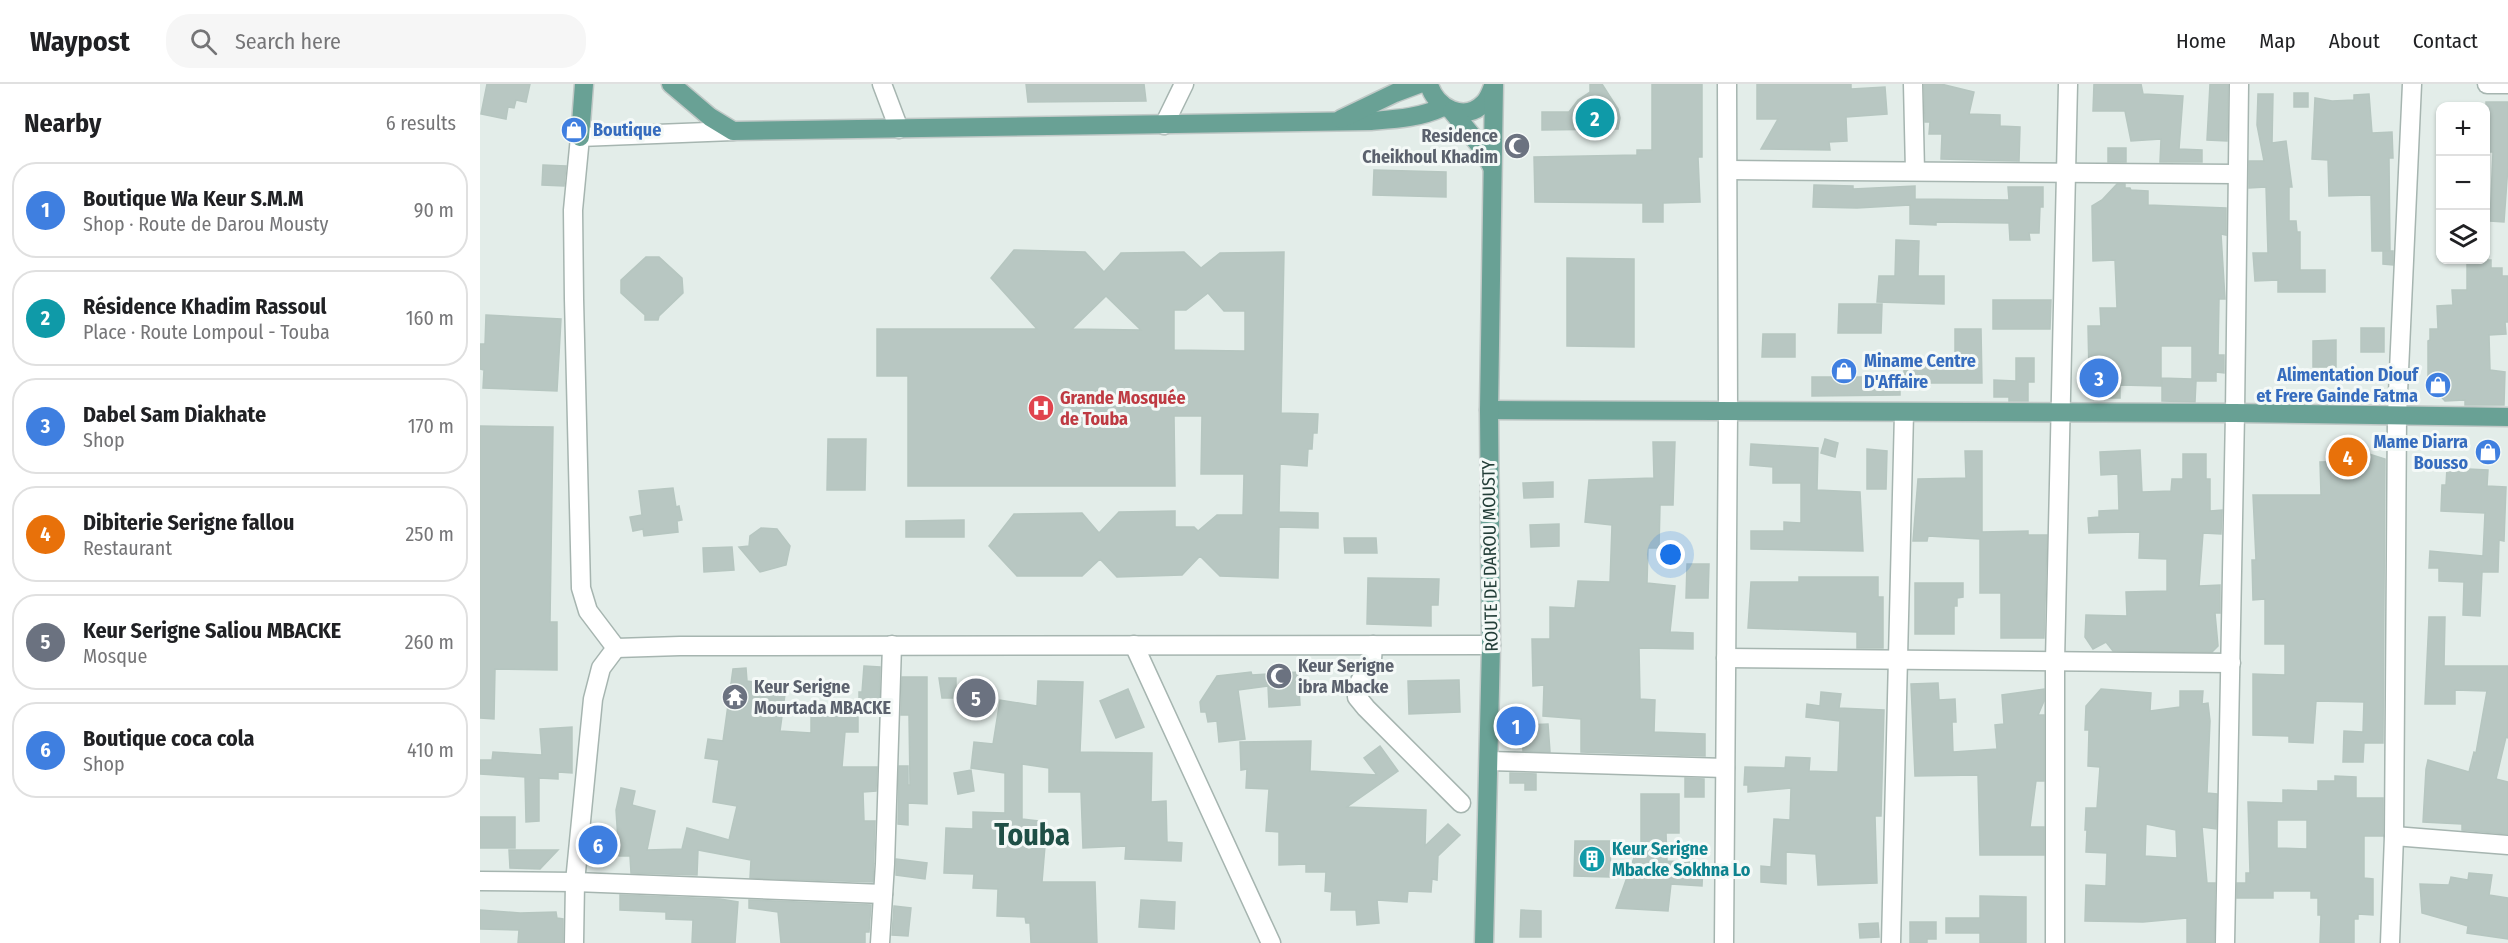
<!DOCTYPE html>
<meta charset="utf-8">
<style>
body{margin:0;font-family:"Fira Sans Condensed",sans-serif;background:#f6f6f6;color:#202124}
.controls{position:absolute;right:18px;top:18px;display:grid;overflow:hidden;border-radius:12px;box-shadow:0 2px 4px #0004}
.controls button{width:54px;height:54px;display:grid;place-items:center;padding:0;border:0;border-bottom:2px solid #e0e0e0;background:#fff;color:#202124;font:30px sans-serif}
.you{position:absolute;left:1191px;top:471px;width:21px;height:21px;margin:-15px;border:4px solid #fff;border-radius:50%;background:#1a73e8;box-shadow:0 0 0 9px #1a73e833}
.badge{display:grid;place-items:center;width:39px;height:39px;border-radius:50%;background:#7d4f3f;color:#fff;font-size:20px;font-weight:700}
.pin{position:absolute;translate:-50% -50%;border:3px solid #fff;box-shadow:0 2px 6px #0006}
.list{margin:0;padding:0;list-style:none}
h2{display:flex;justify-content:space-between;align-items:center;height:78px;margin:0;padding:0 24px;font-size:26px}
h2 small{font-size:20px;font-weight:400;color:#757577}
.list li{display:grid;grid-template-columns:39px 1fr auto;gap:18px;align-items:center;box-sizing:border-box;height:96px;margin:0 12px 12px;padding:0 12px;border:2px solid #e0e0e0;border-radius:24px}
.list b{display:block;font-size:22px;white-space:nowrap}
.list p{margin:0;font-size:20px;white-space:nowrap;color:#757577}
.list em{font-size:20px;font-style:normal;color:#757577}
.icon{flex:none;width:33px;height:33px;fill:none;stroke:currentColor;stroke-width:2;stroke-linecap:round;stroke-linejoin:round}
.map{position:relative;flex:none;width:2028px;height:859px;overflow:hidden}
header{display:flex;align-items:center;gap:36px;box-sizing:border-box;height:84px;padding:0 30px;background:#fff;border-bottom:2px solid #e0e0e0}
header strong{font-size:28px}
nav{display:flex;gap:33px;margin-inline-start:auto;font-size:21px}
.search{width:420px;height:54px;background:#f6f6f6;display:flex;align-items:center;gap:15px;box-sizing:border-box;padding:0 21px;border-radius:24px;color:#757577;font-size:22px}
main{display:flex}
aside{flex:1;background:#fff}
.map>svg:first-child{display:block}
</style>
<header>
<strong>Waypost</strong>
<div class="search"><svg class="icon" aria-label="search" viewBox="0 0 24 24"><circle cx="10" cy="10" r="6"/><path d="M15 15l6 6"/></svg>Search here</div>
<nav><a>Home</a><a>Map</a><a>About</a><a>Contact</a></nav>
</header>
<main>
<aside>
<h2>Nearby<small>6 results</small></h2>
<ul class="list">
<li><span class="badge" style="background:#3f7fe0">1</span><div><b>Boutique Wa Keur S.M.M</b><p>Shop · Route de Darou Mousty</p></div><em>90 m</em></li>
<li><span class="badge" style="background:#0f9aa8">2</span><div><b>Résidence Khadim Rassoul</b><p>Place · Route Lompoul - Touba</p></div><em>160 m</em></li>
<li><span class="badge" style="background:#3f7fe0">3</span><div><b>Dabel Sam Diakhate</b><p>Shop</p></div><em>170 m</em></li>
<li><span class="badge" style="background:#e8710a">4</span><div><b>Dibiterie Serigne fallou</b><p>Restaurant</p></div><em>250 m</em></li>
<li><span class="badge" style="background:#6b7280">5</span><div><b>Keur Serigne Saliou MBACKE</b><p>Mosque</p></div><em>260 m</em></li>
<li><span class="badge" style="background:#3f7fe0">6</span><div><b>Boutique coca cola</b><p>Shop</p></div><em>410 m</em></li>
</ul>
</aside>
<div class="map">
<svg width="2028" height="859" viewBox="0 0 2028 859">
<rect width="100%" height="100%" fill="#e3ede9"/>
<g fill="#b8c7c2" stroke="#b6c6c0" stroke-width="1.5" fill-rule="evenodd">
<polygon points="7,0 50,0 46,18 36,16 34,24 28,23 26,35 1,30"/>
<polygon points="546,0 664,0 666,17 548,18"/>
<polygon points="1110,0 1122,0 1138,25 1140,34 1138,45 1062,46 1062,28 1089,28 1098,16 1110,8"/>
<polygon points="1172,0 1222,0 1222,73 1218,73 1220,118 1183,119 1183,138 1163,138 1163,119 1055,118 1054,73 1157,71 1157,66 1172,66"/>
<polygon points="1277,0 1371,0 1371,5 1405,3 1407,30 1366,33 1367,57 1349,58 1350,66 1281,65 1298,35 1277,35"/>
<polygon points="1444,0 1461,0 1494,8 1489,30 1520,31 1520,42 1540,43 1539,77 1461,75 1462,50 1449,50 1450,38 1445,38"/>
<polygon points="1614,0 1661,0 1663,10 1703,12 1699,65 1722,66 1722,78 1680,78 1681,55 1651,57 1645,27 1613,27"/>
<polygon points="1730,0 1748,0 1747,57 1727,56"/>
<rect x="1814" y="9" width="14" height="14"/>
<polygon points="1778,10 1793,10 1792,59 1806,57 1812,103 1809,103 1809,137 1816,137 1817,148 1820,148 1820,186 1845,186 1845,208 1798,208 1798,196 1775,197 1773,169 1788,169 1786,103 1769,104 1769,77 1784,77 1777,41"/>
<polygon points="1889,10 1892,49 1912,48 1913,74 1909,74 1910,167 1892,167 1891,111 1849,112 1848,76 1832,75 1835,14 1852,17 1874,16 1874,11"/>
<polygon points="2006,18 2028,18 2028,82 2024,138 2010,137 2013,68 2006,68"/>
<rect x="1628" y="64" width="18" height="14"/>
<polygon points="63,81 86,82 84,102 62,101"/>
<polygon points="894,86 966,88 966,113 893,111"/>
<polygon points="1637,100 1645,100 1645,104 1650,104 1651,106 1668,107 1668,121 1746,124 1746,151 1741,150 1745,215 1739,215 1738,271 1744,271 1744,289 1736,288 1736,297 1716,297 1715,318 1682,317 1682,294 1712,295 1712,262 1681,262 1681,302 1640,301 1640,314 1628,314 1609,291 1608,242 1621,242 1620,224 1637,224 1635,176 1613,177 1612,122 1622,116"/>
<polygon points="1334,101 1373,102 1373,105 1435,102 1435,115 1529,116 1528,103 1563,103 1563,123 1560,123 1559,149 1549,149 1550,156 1530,156 1529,139 1456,138 1456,141 1430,140 1430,121 1377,124 1333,123"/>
<polygon points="1416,156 1439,157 1438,192 1464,192 1464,220 1397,218 1399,192 1415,192"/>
<path d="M534,166L605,168L624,188L641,169L704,168L721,184L740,169L804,168L801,329L838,330L837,349H833L832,365H828L827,382L800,380L799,428L838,429V444L799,443L798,494L740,492L720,472L702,491L637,493L620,475L602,492H537L509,462L534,430L602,429L619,449L639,428L695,427V443H714L718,447L737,431H763L764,390H721L722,332H694L695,402H428V292H397V245H557L511,194ZM728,209L744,227H765V267L694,266V226H706ZM626,212L661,246L592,245Z"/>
<polygon points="1903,167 1913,167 1913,181 1903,180"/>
<polygon points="166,173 179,173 202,194 203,209 179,232 178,236 165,236 165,231 141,209 141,196"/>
<polygon points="1087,174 1154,175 1154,263 1087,262"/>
<polygon points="1987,176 2011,176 2011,184 2022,184 2022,192 2028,192 2028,238 2025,238 2026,250 2009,251 2010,286 2025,288 2024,321 1985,321 1985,316 1965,317 1948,299 1948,257 1950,256 1950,245 1958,245 1957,222 1973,221 1972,206 1987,206"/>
<polygon points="1513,216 1571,216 1570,245 1513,245"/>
<polygon points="1359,220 1402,220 1401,249 1358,249"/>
<polygon points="6,231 81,235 77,307 3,304 4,286 0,285 0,260 5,260"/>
<rect x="1881" y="244" width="23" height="24"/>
<polygon points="1475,245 1501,245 1502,299 1424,299 1424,276 1475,276"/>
<polygon points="1283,250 1315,250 1315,273 1282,273"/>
<polygon points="1856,256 1856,283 1833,283 1833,257"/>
<polygon points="1536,274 1554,274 1554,298 1548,298 1548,317 1529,317 1529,313 1514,313 1514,296 1536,297"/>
<polygon points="1332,293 1385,293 1385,297 1420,297 1420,311 1332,312"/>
<polygon points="0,342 73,343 70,538 77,538 77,586 15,585 14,635 0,634"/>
<polygon points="348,355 386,355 385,406 347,406"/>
<polygon points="1345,355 1358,359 1355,373 1341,369"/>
<polygon points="1173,358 1195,358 1193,421 1180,421 1179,464 1168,464 1167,499 1195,502 1190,548 1213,549 1213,565 1159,564 1160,615 1175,616 1174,648 1225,650 1225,672 1101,668 1101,635 1063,632 1064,601 1053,602 1052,555 1070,555 1070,523 1095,524 1098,497 1130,498 1132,441 1105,438 1109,396 1174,394"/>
<polygon points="1271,360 1338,364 1337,406 1380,408 1383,467 1271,465 1271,447 1304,447 1304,438 1321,439 1321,399 1293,399 1293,383 1270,381"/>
<polygon points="1387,365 1407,367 1406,405 1387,405"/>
<polygon points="1660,366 1662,408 1691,407 1692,395 1703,395 1703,370 1726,370 1726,395 1730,395 1730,427 1742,426 1741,450 1723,449 1719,502 1740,501 1740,529 1735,529 1738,562 1732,568 1633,567 1626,558 1613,565 1605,553 1606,531 1647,532 1646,508 1687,507 1687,475 1659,474 1660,448 1609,449 1608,434 1619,433 1619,427 1639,426 1638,390 1621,391 1620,368"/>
<polygon points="1485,367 1502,367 1502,448 1548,447 1548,451 1567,451 1564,554 1521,554 1521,509 1500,509 1500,455 1448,452 1447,457 1433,457 1438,395 1486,394"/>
<polygon points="1889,370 1905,375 1903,659 1884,659 1883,678 1863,678 1864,647 1883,648 1884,618 1836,617 1833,659 1809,658 1809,652 1773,651 1773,590 1805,591 1805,560 1785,560 1785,515 1773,516 1772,476 1776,476 1773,411 1841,411 1840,378 1887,377"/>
<polygon points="1967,384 2008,386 2007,402 2026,403 2024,457 2019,456 2018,488 2002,488 2000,532 1983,531 1984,498 1959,497 1959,484 1949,484 1950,467 2003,472 2005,429 1961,427 1962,401 1966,401"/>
<polygon points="1073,398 1073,413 1044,414 1043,399"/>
<polygon points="193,404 196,423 199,422 202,436 197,437 198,448 164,452 163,445 153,447 150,433 162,431 159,407"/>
<polygon points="484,436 484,453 426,453 426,437"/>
<polygon points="1079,440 1079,462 1051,463 1050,441"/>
<polygon points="281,444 297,445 310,462 306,481 280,488 259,463 269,462 270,452"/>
<polygon points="864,454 896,454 897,469 865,469"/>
<polygon points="252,463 254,486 224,488 223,464"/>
<polygon points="1207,480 1229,480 1228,514 1206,514"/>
<polygon points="1319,493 1398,493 1398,513 1403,513 1403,564 1377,564 1377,548 1268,544 1271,498 1319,498"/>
<polygon points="888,494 959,495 958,521 951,521 951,542 887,540"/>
<polygon points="1435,499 1483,499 1483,513 1477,514 1477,522 1474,522 1474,550 1435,550"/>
<polygon points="1949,533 1965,533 1964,582 2028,582 2028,654 2026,653 2016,695 2028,698 2028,750 1982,746 1982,740 1943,738 1946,685 1948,676 1989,688 1994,668 1996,669 2007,607 1975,606 1975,620 1945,620"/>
<polygon points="384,582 400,583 399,631 379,631 379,608 382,608"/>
<polygon points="266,584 267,597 306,603 300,647 331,649 331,628 378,629 378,648 365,648 362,683 397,683 396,707 383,708 384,737 395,737 393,798 270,794 271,776 218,766 217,791 151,789 150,772 139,772 136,726 141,704 155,707 152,721 175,727 167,766 202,765 207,744 249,756 257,722 233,718 239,676 225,674 228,655 243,657 253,585"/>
<polygon points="771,588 772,591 818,588 820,621 789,623 788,602 758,606 765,655 739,658 737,637 728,638 726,628 721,628 720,618 737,592"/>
<polygon points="422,593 447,593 447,720 428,719 428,741 418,740 419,682 428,682 428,701 430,701 429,631 421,631"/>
<polygon points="459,594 476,594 476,614 462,614"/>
<polygon points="979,596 980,628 929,630 928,597"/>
<polygon points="558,597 603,598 600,668 672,669 671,718 686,717 687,758 702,759 701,777 645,775 646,762 603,764 601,708 569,708 569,684 542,680 542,735 567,738 562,798 615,798 617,859 551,859 550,839 546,839 545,833 517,832 518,805 493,804 494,790 464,789 466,744 493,745 493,728 525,729 525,689 491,684 494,658 513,660 520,616 557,622"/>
<polygon points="1458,599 1459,616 1475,615 1476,638 1472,638 1473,668 1517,665 1515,641 1524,640 1522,611 1564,605 1564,617 1558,631 1564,631 1564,697 1556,697 1550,743 1564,743 1564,771 1500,771 1498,691 1435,692 1431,600"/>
<polygon points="648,605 664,643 636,654 620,617"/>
<path d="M1621,605L1671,609L1670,627L1700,623V607H1723L1722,620L1728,619L1730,637L1727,709L1737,710L1736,745L1722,743L1727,799H1735L1734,859H1707V834L1663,838L1605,837L1606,801L1626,802L1627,769L1606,768L1607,746H1605L1606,724H1617L1620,683L1608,682L1609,646H1605L1606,622ZM1666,740L1696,746L1697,774L1665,772Z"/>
<polygon points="1341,608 1361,610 1359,624 1404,626 1401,732 1395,732 1397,799 1338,801 1336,770 1306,768 1306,800 1281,798 1281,782 1291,783 1294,735 1310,736 1311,704 1268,708 1268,701 1264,701 1265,683 1305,684 1306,673 1330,674 1329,687 1358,688 1360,637 1326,633 1327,620 1340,622"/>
<polygon points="1068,640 1070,668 1043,667 1041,641"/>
<polygon points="92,643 92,689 78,688 78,695 59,694 59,737 46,738 45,693 0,690 0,676 12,676 13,668 62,671 60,645"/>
<polygon points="831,657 830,687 897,691 884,674 900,662 918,687 867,723 946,726 945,762 968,740 980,751 958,772 957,796 952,795 951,808 928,807 927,818 897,816 899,839 877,841 876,826 851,826 852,808 845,807 846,788 826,788 826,780 799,781 799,748 786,747 789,705 766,704 767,685 761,686 760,658"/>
<polygon points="491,686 494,707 478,710 474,689"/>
<polygon points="1030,689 1056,690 1056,706 1045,706 1045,699 1030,699"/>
<path d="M1855,692L1876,693V714H1903V752H1884V794L1893,795V831L1878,830V835H1874V859H1840L1841,831H1838V814H1831V807H1793V814H1757V799H1766V789H1770L1768,718L1803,719V706L1838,707V697H1855ZM1797,736H1827V765L1797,764Z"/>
<polygon points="1205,694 1224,695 1224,713 1205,713"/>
<polygon points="1161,710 1199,710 1199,749 1186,749 1187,777 1223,779 1222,802 1191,800 1188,827 1136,824 1155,771 1161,770"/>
<rect x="0" y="733" width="35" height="31"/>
<polygon points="1095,757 1131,757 1130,793 1094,792"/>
<polygon points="29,766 78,766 60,785 30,784"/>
<polygon points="416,775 447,779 445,795 416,791"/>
<polygon points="1989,789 2012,791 2009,811 2028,814 2028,855 1987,849 1988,842 1942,829 1940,800 1969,801 1971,793 1988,796"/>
<polygon points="140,811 240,815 258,818 255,859 212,859 213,836 186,835 186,828 140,826"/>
<polygon points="1500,812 1546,813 1546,859 1500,859 1500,849 1466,849 1466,834 1500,834"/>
<polygon points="269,816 391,821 389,848 385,848 385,859 301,859 298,828 269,824"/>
<polygon points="661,816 695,818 694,845 659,843"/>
<polygon points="414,822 431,824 428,852 412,851"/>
<polygon points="0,826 40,829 76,828 77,834 83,835 83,859 38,859 39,846 0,845"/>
<polygon points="1041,826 1061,827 1061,853 1040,853"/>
<polygon points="1430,838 1456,838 1456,855 1447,855 1447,859 1430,859"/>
<polygon points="1398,839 1399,853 1380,854 1379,840"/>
</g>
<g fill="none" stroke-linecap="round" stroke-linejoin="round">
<defs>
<g id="minor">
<polyline points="402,0 419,45"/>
<polyline points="1433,0 1435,87"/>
<polyline points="2007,0 2028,0"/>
<polyline points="684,41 704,0"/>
<polyline points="1248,86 1756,90"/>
<polyline points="654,561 791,859"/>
<polyline points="893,561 892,576 879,599 877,613 886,624 981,719"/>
<polyline points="136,564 200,562 1011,561"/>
<polyline points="1246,574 1751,579"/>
<polyline points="1009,677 1245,684"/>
<polyline points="1914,752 2028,761"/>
<polyline points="0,797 95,798 403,810"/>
<polyline points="94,859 95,798 113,615 121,584 136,564 108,527 101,504 94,215 93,126 100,53 253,47"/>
<polyline points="400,859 405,780 412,561"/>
<polyline points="1244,859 1248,328 1247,0"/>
<polyline points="1411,859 1424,329"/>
<polyline points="1575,859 1575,577 1588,0"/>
<polyline points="1745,859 1755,329 1759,0"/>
<polyline points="1910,859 1914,752 1917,331 1932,0"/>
</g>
<g id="major">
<path d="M191,0L230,33L253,47L891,37C917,35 939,34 963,23"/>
<path d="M949,0C955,24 985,39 1004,19C1009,14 1011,7 1013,2"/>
<polyline points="972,27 1001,63 1012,83"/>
<polyline points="861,35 915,9 939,0"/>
<polyline points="100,53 104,0"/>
<polyline points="1009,326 1755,329 2028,333"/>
<polyline points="1004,859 1011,561 1009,326 1014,0"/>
</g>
</defs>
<use href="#minor" stroke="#a6b5b0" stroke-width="21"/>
<use href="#major" stroke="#c1c9c7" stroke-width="21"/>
<use href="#minor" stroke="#fff" stroke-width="18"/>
<use href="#major" stroke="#69a195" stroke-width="18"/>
</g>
<defs>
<symbol id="shop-disc" viewBox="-11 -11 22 22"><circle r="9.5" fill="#3f7fe0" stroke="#f4f9f7"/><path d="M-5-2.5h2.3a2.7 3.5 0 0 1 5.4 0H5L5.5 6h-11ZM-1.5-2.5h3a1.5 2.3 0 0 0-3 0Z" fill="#fff"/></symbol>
<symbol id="mosque-disc" viewBox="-11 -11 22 22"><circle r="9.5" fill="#6b7280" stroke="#f4f9f7"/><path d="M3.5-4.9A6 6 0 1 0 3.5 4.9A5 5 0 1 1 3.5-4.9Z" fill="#fff"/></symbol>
<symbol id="hospital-disc" viewBox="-11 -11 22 22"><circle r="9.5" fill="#e0444e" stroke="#f4f9f7"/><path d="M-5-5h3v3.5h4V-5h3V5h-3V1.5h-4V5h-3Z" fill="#fff"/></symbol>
<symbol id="temple-disc" viewBox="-11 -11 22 22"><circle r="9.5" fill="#6b7280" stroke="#f4f9f7"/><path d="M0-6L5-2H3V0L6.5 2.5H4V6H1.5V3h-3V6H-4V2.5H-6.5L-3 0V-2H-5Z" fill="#fff"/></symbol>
<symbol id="building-disc" viewBox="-11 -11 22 22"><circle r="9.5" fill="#0f9aa8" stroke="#f4f9f7"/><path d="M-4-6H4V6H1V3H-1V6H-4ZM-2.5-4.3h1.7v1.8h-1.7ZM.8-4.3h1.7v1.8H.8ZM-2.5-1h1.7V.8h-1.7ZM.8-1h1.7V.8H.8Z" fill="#fff"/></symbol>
</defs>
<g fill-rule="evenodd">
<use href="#shop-disc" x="79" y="31" width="30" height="30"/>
<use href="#mosque-disc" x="1022" y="47" width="30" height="30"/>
<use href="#shop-disc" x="1349" y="272" width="30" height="30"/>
<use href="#shop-disc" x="1943" y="286" width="30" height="30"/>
<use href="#hospital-disc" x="546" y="309" width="30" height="30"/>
<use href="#shop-disc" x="1993" y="353" width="30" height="30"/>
<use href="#mosque-disc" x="784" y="577" width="30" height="30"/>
<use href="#temple-disc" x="240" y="598" width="30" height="30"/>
<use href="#building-disc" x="1097" y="760" width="30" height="30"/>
</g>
<g text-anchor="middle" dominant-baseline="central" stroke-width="6" stroke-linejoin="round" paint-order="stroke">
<g font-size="18" font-weight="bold" fill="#366cbe" stroke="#f4f9f7" text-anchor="start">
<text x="113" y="46">Boutique</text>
<text x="1384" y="277">Miname Centre<tspan x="1384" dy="21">D'Affaire</tspan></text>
<text x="1938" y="291" text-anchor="end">Alimentation Diouf<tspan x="1938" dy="21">et Frere Gainde Fatma</tspan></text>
<text x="1988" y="358" text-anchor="end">Mame Diarra<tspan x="1988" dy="21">Bousso</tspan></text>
</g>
<g font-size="18" font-weight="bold" fill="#5b616d" stroke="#f4f9f7" text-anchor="start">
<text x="1018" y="52" text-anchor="end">Residence<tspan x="1018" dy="21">Cheikhoul Khadim</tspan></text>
<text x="818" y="582">Keur Serigne<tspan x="818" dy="21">ibra Mbacke</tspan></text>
<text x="274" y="603">Keur Serigne<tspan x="274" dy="21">Mourtada MBACKE</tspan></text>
</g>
<g font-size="18" font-weight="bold" fill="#be3a42" stroke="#f4f9f7" text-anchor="start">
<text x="580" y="314">Grande Mosquée<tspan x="580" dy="21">de Touba</tspan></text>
</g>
<g font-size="18" fill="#233e38" stroke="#f4f9f7">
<text transform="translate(1010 472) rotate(-91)">ROUTE DE DAROU MOUSTY</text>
</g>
<g font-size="18" font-weight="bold" fill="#0d838f" stroke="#f4f9f7" text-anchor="start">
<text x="1132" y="765">Keur Serigne<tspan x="1132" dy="21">Mbacke Sokhna Lo</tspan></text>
</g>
<g font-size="30" font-weight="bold" fill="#1f4f46" stroke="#f4f9f7">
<text x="552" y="751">Touba</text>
</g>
</g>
</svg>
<div class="controls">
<button>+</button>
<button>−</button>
<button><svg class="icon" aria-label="layers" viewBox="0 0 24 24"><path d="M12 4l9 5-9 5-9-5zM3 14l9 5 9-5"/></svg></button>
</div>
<div class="you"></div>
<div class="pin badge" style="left:1036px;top:642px;background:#3f7fe0">1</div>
<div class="pin badge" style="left:1115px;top:34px;background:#0f9aa8">2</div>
<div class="pin badge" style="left:1619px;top:294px;background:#3f7fe0">3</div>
<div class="pin badge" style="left:1868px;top:373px;background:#e8710a">4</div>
<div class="pin badge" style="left:496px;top:614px;background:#6b7280">5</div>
<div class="pin badge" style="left:118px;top:761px;background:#3f7fe0">6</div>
</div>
</main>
